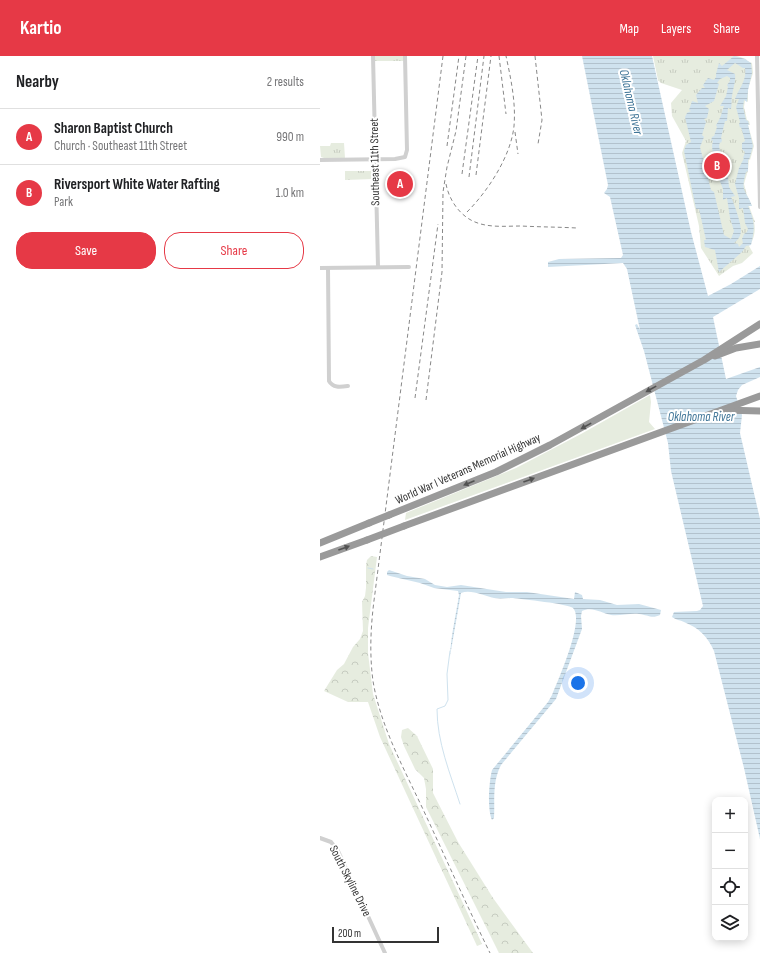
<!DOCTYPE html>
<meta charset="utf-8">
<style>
body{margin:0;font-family:"Sofia Sans Condensed",sans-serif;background:#f2f2f2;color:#202124}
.controls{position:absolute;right:12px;bottom:12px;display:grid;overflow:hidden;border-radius:8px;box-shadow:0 2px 10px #0003}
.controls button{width:36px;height:36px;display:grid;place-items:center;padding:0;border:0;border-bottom:1px solid #e0e0e0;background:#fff;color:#202124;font:20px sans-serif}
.scale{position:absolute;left:12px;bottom:10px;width:107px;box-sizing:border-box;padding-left:4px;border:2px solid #333;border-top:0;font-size:11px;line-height:14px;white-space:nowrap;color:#333;-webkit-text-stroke:3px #fff;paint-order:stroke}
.you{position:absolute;left:258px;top:627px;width:14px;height:14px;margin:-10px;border:3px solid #fff;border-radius:50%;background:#1a73e8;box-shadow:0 0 0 6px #1a73e833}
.badge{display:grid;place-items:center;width:26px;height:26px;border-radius:50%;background:#e63946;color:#fff;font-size:13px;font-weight:700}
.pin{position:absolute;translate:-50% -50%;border:2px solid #fff;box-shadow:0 1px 4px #0006}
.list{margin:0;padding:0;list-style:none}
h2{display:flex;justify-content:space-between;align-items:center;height:52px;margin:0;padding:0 16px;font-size:17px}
h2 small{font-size:13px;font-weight:400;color:#757577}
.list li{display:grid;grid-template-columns:26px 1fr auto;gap:12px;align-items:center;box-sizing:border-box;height:56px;padding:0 16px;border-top:1px solid #e0e0e0}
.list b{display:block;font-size:15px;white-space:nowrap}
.list p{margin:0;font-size:13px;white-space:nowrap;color:#757577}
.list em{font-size:13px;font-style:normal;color:#757577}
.actions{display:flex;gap:8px;padding:12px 16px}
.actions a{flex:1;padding:9px 0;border:1px solid #e63946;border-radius:16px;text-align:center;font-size:14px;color:#e63946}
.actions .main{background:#e63946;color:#fff}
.icon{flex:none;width:22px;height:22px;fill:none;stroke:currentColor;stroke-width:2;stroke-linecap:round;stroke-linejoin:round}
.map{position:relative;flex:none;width:440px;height:897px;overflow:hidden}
header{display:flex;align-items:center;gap:24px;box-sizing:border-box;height:56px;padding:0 20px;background:#e63946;color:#fff}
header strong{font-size:19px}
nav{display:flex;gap:22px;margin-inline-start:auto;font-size:14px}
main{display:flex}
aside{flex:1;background:#fff}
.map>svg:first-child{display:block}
</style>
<header>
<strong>Kartio</strong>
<nav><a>Map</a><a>Layers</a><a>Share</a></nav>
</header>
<main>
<aside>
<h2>Nearby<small>2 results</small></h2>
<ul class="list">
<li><span class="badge">A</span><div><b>Sharon Baptist Church</b><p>Church · Southeast 11th Street</p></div><em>990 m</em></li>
<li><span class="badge">B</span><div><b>Riversport White Water Rafting</b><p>Park</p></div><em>1.0 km</em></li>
</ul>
<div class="actions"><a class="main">Save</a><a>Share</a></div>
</aside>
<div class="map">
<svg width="440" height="897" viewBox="0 0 440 897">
<defs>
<pattern id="forest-crowns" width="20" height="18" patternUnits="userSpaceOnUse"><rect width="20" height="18" fill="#e6ecdf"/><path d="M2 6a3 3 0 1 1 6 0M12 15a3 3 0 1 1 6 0" fill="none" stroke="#c6cbc0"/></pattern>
<pattern id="park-tufts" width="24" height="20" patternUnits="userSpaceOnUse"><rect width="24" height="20" fill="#e6ecdf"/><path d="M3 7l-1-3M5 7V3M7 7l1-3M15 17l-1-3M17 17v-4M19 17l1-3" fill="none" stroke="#c6cbc0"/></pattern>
<pattern id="water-rules" width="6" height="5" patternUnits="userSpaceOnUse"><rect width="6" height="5" fill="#cfe2ee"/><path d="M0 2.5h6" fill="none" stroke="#b2c2cd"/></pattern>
</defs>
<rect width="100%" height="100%" fill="#fff"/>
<polygon fill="#e6ecdf" points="330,339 331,346 329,366 335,373 85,464 86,457 196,412 261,378"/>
<g fill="url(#forest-crowns)">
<polygon points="51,500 57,501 48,572 48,597 53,638 69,688 162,888 157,890 60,681 48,646 28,646 4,635 17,614 24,608 33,591 40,583 43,575 42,546 45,540 46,532 46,509 47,504"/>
<polygon points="88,672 97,680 113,713 113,737 138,786 173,842 213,897 179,897 106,751 106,733 104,722 95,713 84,690 81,681 82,674"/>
</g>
<g fill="url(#park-tufts)">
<rect x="55" y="0" width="29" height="5"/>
<path d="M333,0H417L426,3L427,5L432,7L433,17L428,33V46L425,44L424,51L427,64L429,65L430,69H428L434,90L430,104L429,103L428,114L424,128L427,139L432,150H429L435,166H434C436,174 434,184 429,190L433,197L422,207L413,210L399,220L381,192L379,170L362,97L366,85L352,60L351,47L362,34L341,27L338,24Z"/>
<polygon points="11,87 24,87 25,102 4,102 1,101 0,90 10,90"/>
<polygon points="25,115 53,115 53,123 25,124"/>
</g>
<g fill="url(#water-rules)" fill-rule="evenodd">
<path d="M262,0H332L371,176L388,240L411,228L440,210V233L393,261L406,323L440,311V321L422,329L418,334L416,340L422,359L420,377L440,463V783L424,712L394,595C388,581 379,572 364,566C360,564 356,564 352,561L354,556L377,555L380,554L383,550L351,415L348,387L324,295L315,269L317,268L320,274L307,213L303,207L228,211V206L239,203L299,202H301L303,199L290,141L284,137L287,133L288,129Z"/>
<path d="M414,0L425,3L431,7L432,17L428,34L427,46L424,44L423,51L426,64L428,65L429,69H428L433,90L429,104L428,103V115L426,116C420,137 426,133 432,150H428C435,165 435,172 431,189L426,190L422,196L399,216L395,194L385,191L384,184H386L379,153H376L364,95L366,89L371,86L365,61L367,57L371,55L369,54L372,45L378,47L376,39L382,32H385L383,29L388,22L394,24L396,21V18L399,7L402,10ZM415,7L423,12H425C427,25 419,32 415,43H419L416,51L420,66L419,68L420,72L421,71L425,85L422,87V93L425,96L423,102H424L419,112L415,128L419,142V153L423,152L425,167L428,173L427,176L424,178L422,183L423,187L419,191L418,188L414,187C418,184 421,180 421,174C421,167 414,147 411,141L415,140L409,131L408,121L401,105L405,104C403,97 397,94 400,86L401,87L402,84L401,82L405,65H407L408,52L411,53C412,49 411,45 412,40C413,32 416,26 415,18L407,14ZM407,20L410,22V25L407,29L408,31L406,40L400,50H404C402,56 400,64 396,69L397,71L394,80L392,81L391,85L393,84L392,90L394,108L397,106L399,123L403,133V144L407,142L410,162L414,175L411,183L404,179L394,136L391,134L380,91L384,81L382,79L386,66L384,63L387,62L389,53L385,50L394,45L399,28L397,27L400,23Z"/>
<path d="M69,514L87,520L105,523L115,529L127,531L141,529L186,536H207L254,543L255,536L262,539L263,543L280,544L297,549L319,548L341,554L340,559C332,563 328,559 319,558C310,557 300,560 291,559C281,557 272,550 262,555L261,560L262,573L236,643L181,709C172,726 175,744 174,762L172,764C167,753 169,726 172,714L228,646L232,639C238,624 265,564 253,552C249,548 201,543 193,542C187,542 180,543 174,542C164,540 151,533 141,537L130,600C131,579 136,559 139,539L138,535L114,532L100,527L70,520L67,519V516Z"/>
</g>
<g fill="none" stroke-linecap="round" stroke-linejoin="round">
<g stroke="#cfe2ee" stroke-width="1">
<polyline points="48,512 53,513"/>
<path d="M130,595L127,618L128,644L125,650L117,653C117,686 130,717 140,748"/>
</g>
<g stroke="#d0d0d0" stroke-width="4">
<polyline points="53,0 58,211"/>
<polyline points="437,0 440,151"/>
<polyline points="0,104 75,103 85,101 87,94 85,0"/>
<polyline points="0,212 89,211"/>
<path d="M8,212L9,325C13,332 20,331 28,330"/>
<polyline points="0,782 11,786 18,795 65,897"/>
</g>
<g stroke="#9a9a9a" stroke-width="7">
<polyline points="395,300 416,292 440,288"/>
<polyline points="404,354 440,355"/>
<polyline points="69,459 176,416 230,389 384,304 440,268"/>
<polyline points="84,470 440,340"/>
<polyline points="0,487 49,467"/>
<polyline points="0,501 47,484"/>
</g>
<g stroke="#888" stroke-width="1" stroke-dasharray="4 3" stroke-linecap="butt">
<path d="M123,0L55,537C51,566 49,595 53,625C60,668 82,709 101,749C124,798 146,848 170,897"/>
<polyline points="179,0 186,58"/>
<polyline points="215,0 222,64 218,88"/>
<polyline points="195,76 198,98"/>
<polyline points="127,90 139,0"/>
<polyline points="142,118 158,0"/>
<polyline points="156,119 171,0"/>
<polyline points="149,121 164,0"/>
<path d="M126,128C129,144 140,160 155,166C169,172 187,170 201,170C220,171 238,171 257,172"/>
<path d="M147,156C168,135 191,100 194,70C196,47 191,23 186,0"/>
<polyline points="95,342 118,168"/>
<polyline points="106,344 122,216 123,136 127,111 136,75 146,0"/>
</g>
<g stroke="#9a9a9a" stroke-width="7">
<polyline points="49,467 69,459"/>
<polyline points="47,484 84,470"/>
</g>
</g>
<defs><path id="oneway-solid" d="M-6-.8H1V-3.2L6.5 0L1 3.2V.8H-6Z"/></defs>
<g fill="#525252">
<use href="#oneway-solid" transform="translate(331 333) rotate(151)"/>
<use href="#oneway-solid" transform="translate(266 370) rotate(151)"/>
<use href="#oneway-solid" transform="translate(209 424) rotate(-20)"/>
<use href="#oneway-solid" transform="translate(149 427) rotate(157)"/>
<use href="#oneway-solid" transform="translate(24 492) rotate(-20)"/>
</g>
<g text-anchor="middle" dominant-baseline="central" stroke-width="4" stroke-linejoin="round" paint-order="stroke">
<g font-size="12" fill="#333" stroke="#fff">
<text transform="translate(55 106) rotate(-91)">Southeast 11th Street</text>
<text transform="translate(148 413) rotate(-24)">World War I Veterans Memorial Highway</text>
<text transform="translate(30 825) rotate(63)">South Skyline Drive</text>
</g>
<g font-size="13" font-style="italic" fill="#3f7597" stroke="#fff">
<text transform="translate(311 46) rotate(77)">Oklahoma River</text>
<text x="381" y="361">Oklahoma River</text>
</g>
</g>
</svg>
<div class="controls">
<button>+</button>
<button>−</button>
<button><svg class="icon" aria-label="locate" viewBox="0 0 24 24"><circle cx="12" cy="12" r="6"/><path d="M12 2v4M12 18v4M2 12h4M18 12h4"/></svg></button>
<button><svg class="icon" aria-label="layers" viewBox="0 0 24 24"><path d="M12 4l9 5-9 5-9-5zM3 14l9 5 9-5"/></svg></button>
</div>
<div class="scale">200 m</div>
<div class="you"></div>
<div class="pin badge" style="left:80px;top:128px">A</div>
<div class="pin badge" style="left:397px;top:110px">B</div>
</div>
</main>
